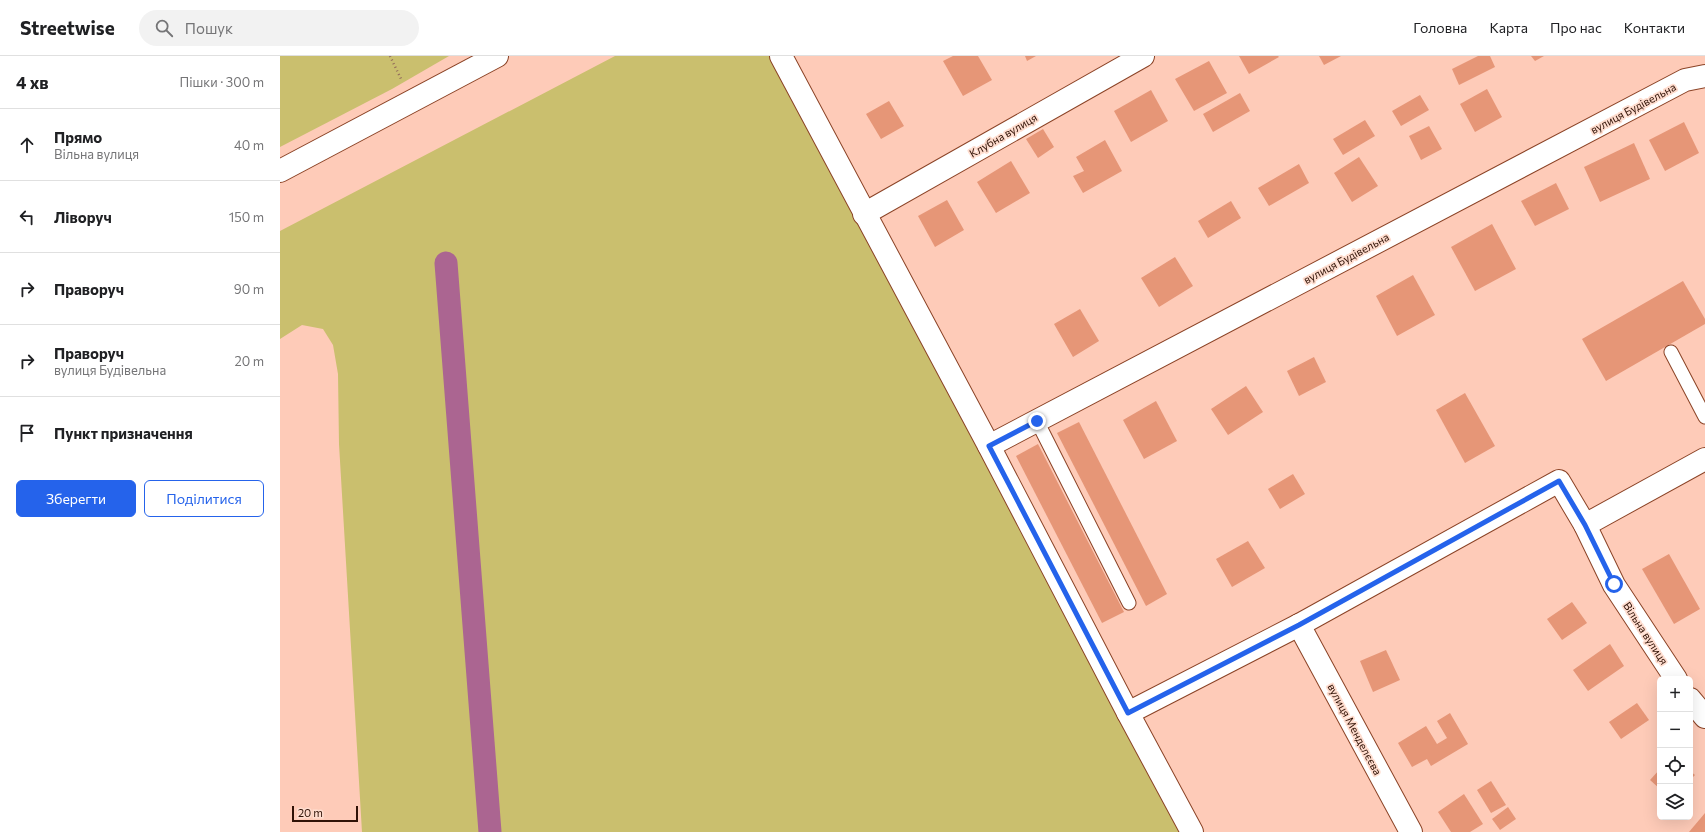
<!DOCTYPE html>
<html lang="uk">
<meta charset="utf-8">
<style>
body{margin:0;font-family:Commissioner,sans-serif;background:#f2f2f2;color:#202124}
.controls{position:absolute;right:12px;bottom:12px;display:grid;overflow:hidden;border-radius:6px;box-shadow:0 4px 16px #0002}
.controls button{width:36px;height:36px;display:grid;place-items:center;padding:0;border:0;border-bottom:1px solid #e0e0e0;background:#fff;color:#202124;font:20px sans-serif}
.scale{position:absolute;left:12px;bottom:10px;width:66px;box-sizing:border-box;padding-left:4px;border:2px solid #301206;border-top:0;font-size:11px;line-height:14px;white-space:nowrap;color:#301206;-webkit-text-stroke:3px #ffddcf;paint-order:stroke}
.stop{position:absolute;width:12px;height:12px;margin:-9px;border:3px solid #2563eb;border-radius:50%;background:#fff}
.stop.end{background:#2563eb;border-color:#fff;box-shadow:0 1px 4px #0008}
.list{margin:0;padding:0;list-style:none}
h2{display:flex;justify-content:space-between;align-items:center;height:52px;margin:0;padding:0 16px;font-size:17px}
h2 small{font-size:13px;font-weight:400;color:#757577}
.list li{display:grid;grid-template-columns:26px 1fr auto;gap:12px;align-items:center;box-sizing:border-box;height:72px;padding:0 16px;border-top:1px solid #e0e0e0}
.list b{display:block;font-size:15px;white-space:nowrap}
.list p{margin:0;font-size:13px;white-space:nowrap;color:#757577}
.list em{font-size:13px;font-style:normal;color:#757577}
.actions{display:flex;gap:8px;padding:12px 16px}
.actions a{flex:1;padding:9px 0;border:1px solid #2563eb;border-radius:6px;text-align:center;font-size:14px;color:#2563eb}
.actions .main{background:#2563eb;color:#fff}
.icon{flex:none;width:22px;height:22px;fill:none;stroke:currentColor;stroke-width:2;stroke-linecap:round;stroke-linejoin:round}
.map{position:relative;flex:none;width:1425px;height:776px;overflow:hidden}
header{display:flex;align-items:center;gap:24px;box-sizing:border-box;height:56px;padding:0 20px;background:#fff;border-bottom:1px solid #e0e0e0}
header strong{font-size:19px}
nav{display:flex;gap:22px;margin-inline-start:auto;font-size:14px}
.search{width:280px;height:36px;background:#f2f2f2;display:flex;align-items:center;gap:10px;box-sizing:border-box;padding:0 14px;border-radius:22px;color:#757577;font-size:15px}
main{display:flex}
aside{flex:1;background:#fff}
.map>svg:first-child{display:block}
</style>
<header>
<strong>Streetwise</strong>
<div class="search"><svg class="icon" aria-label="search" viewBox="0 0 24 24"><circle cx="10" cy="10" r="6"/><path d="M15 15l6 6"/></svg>Пошук</div>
<nav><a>Головна</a><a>Карта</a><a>Про нас</a><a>Контакти</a></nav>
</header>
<main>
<aside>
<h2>4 хв<small>Пішки · 300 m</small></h2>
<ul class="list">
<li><svg class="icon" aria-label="ahead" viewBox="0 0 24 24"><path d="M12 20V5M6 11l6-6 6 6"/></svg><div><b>Прямо</b><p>Вільна вулиця</p></div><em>40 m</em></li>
<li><svg class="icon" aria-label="left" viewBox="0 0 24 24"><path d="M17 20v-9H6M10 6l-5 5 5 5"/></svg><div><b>Ліворуч</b></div><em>150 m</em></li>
<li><svg class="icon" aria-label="right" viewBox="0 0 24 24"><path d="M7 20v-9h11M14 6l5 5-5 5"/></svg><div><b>Праворуч</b></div><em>90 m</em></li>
<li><svg class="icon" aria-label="right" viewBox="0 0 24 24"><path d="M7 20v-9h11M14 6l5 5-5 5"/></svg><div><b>Праворуч</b><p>вулиця Будівельна</p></div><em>20 m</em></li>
<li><svg class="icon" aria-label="arrive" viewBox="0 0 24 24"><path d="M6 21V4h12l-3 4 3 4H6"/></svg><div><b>Пункт призначення</b></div></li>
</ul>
<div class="actions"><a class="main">Зберегти</a><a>Поділитися</a></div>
</aside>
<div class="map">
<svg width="1425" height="776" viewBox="0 0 1425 776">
<rect width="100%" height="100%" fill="#fecbb8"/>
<g fill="#cabf6e">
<polygon points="0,0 169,0 112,33 0,91"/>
<polygon points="335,0 501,0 912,776 82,776 59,388 58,318 53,289 43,273 22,269 0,283 0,175"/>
</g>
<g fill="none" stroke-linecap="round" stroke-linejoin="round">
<polyline stroke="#ab6591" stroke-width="23" points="166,207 210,776"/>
</g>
<g fill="#e69677">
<polygon points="673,0 698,0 712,24 683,40 663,5"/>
<polygon points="745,0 756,0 747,5"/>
<polygon points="959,0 998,0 999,1 969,18"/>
<polygon points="1039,0 1061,0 1044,9"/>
<polygon points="1198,0 1210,0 1215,11 1179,29 1172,13"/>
<polygon points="1251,0 1264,0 1255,5"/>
<polygon points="929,5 947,37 914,55 895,23"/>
<polygon points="1207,33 1222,61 1195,76 1180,48"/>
<polygon points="871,34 888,65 851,86 834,55"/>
<polygon points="960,37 970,55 933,76 923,58"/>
<polygon points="1140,39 1149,54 1121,70 1112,55"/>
<polygon points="609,45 624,70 601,83 586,58"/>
<polygon points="1085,64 1095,80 1063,99 1053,83"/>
<polygon points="1404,66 1419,97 1385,115 1369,84"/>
<polygon points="1149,70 1162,93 1141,104 1129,80"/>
<polygon points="763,73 774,91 758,102 746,83"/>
<polygon points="825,84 842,115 803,137 793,120 804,115 796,101"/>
<polygon points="1354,87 1370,123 1320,146 1304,111"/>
<polygon points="1079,101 1098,130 1072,146 1054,117"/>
<polygon points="731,105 750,137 716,157 697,126"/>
<polygon points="1019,108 1029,127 989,150 978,132"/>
<polygon points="1276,127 1289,153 1255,170 1241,145"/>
<polygon points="667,144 684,174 655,191 638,160"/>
<polygon points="951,145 961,162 928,182 918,165"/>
<polygon points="1212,168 1236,213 1195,235 1171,191"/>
<polygon points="895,201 913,230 879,251 861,222"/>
<polygon points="1133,219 1155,259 1117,280 1096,240"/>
<polygon points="1403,225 1425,263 1425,268 1326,325 1302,283"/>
<polygon points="800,253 819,285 793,301 774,268"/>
<polygon points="1034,301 1046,326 1019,340 1007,315"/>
<polygon points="966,330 983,356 948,379 931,353"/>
<polygon points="1185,337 1215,390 1185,407 1156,354"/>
<polygon points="876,345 897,385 864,403 843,364"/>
<polygon points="799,366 887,538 866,550 777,377"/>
<polygon points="758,388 844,556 822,567 736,400"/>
<polygon points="1013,418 1025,438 1000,453 988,433"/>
<polygon points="968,485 985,512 952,531 936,503"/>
<polygon points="1389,498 1420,553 1394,568 1362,513"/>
<polygon points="1292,546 1307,567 1282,584 1267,563"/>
<polygon points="1330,588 1344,610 1308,635 1293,614"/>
<polygon points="1106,594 1120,624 1093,636 1080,605"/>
<polygon points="1357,647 1369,664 1341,683 1329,666"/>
<polygon points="1170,657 1188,688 1151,710 1147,703 1132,711 1118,687 1146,670 1157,688 1167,682 1157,665"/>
<polygon points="1380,713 1380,733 1370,724"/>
<polygon points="1410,715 1415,719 1410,724"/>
<polygon points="1211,725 1226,749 1211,757 1197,734"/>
<polygon points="1184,738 1203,768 1190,776 1171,776 1158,756"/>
<polygon points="1228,751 1236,763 1220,774 1212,763"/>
<polygon points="1425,757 1425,776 1409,776"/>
</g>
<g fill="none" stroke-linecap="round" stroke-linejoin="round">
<defs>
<g id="lane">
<polyline points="1391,296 1425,361"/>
<polyline points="757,365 849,547"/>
</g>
<g id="street">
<polyline points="501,0 709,390 848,657 912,776"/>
<polyline points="584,158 863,0"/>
<polyline points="709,390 1405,24 1425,20"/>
<polyline points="1305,469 1425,403"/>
<polyline points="1019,569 1131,776"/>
<polyline points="1410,643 1425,661"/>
<polyline points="848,657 1019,569 1279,425 1305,469 1334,529 1396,623"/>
</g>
<polyline id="primary" points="0,115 217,0"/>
</defs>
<use href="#lane" stroke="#8b4326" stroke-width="15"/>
<use href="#street" stroke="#8b4326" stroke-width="24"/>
<use href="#primary" stroke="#8b4326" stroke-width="24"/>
<polyline stroke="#91695a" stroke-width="2.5" stroke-dasharray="1 3" stroke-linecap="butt" points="110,0 122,25"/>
<use href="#lane" stroke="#fff" stroke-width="13"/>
<use href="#street" stroke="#fff" stroke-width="22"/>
<use href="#primary" stroke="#fff" stroke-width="22"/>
</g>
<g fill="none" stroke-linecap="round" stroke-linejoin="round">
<polyline stroke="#2563eb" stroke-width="5" points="757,365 709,390 848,657 1019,569 1279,425 1305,469 1334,528"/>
</g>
<g text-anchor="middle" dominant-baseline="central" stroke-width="3.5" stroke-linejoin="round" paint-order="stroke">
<g font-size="11" fill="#301206" stroke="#ffddcf">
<text transform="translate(1353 52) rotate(-28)">вулиця Будівельна</text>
<text transform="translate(723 79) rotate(-30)">Клубна вулиця</text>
<text transform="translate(1066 202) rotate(-28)">вулиця Будівельна</text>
<text transform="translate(1366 577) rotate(57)">Вільна вулиця</text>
<text transform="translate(1075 673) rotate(62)">вулиця Менделєєва</text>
</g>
</g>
</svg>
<div class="controls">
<button>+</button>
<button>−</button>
<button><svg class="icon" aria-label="locate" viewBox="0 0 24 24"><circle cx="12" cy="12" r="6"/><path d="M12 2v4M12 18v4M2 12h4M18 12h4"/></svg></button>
<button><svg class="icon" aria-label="layers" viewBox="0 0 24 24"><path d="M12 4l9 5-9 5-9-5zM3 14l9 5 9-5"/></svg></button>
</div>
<div class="scale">20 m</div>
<div class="stop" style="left:1334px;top:528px"></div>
<div class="stop end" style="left:757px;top:365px"></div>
</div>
</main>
